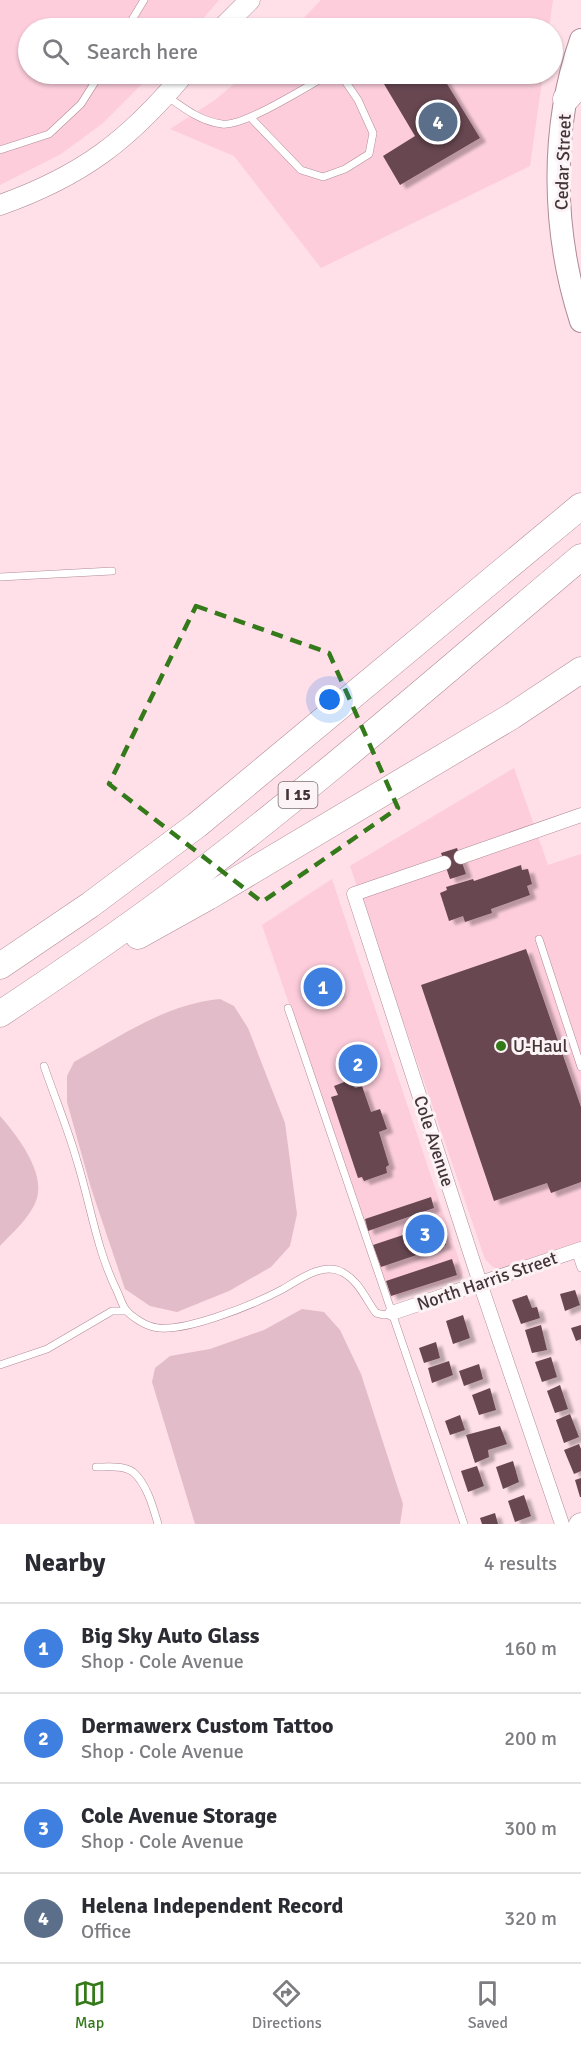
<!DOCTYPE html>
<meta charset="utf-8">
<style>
body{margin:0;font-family:Signika,sans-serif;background:#f7f7f7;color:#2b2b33}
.you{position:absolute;left:330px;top:700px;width:21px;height:21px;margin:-15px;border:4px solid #fff;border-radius:50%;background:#1a73e8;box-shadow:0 0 0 9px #1a73e833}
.badge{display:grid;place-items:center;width:39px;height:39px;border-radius:50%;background:#34791a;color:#fff;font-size:20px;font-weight:700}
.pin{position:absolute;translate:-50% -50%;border:3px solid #fff;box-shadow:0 2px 6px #0006}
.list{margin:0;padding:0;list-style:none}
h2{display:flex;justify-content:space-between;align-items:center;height:78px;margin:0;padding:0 24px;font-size:26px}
h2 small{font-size:20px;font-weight:400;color:#7c7c81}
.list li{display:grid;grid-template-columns:39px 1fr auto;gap:18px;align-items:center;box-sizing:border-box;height:90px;padding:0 24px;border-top:2px solid #e1e1e2}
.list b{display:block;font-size:22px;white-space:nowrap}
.list p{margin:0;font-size:20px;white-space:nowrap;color:#7c7c81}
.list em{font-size:20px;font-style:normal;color:#7c7c81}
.icon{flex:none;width:33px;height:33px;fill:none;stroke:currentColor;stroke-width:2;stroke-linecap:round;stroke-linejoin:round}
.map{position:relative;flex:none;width:581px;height:1524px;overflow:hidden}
.search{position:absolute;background:#fff;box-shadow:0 2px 4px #0004;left:18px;right:18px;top:18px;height:66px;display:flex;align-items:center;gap:15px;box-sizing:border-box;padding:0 21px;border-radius:33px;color:#7c7c81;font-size:22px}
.sheet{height:438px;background:#fff}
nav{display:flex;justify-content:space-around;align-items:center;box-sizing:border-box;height:84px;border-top:2px solid #e1e1e2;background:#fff;font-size:16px;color:#7c7c81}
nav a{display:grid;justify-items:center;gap:3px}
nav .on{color:#34791a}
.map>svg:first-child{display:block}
</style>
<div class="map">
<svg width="581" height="1524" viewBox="0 0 581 1524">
<defs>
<filter id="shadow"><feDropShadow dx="6" dy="4" stdDeviation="1.5" flood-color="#0004"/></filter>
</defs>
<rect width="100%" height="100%" fill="#ffdfe8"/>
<g fill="#fdcddc">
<polygon points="0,0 219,0 195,28 28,28 28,74 152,74 103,123 61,154 0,185"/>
<polygon points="321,0 553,0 549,28 294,28"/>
<polygon points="246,74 543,74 530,166 321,268 234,156 170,129 215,100"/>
<polygon points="514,768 548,865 581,854 581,1242 499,1270 493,1267 485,1259 350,866"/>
<polygon points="332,879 463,1272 462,1277 458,1279 390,1298 262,925"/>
</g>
<g fill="#e2bcc8">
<path d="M220,999L234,1006L248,1028L285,1123L297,1214L290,1246L271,1267L229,1291L177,1312L150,1306L125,1289L91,1188L67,1102V1076L74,1062C121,1036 166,1004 220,999Z"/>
<path d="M0,1116C17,1135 45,1172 37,1198C31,1217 13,1232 0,1246Z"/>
<polygon points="302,1309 324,1312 340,1330 361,1374 403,1504 400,1524 195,1524 152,1382 155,1368 170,1356 210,1349 264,1330"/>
</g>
<g fill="#674751" filter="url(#shadow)">
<polygon points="378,74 441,74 480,138 400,185 383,156 415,136"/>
<polygon points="457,848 466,874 450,879 441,853"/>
<polygon points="521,865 522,870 528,869 532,884 527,886 530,895 491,909 492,913 465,922 463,916 449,921 440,893 447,890 446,887 473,879 474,881"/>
<polygon points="526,949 581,1107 581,1182 551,1193 547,1183 494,1201 421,985"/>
<polygon points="330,967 339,994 314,1002 307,981 314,979 313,974"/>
<polygon points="361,1050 362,1054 370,1052 375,1067 346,1077 341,1061 355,1056 354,1052"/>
<polygon points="352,1079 355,1088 362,1086 371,1112 380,1109 387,1129 379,1132 389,1165 386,1167 387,1173 364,1181 362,1177 358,1178 331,1097 338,1095 334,1086"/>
<polygon points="431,1197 434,1208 368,1231 365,1219"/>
<polygon points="439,1223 446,1245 381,1267 373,1245"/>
<polygon points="452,1259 457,1275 391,1296 386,1281"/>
<polygon points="575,1290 580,1305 565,1311 560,1294"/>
<polygon points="527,1295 532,1308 537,1307 540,1318 521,1324 512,1300"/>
<polygon points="463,1315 470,1338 453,1344 446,1321"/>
<polygon points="541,1325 547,1350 532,1353 525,1330"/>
<polygon points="581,1325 581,1339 576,1341 571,1328"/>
<polygon points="436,1342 440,1358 424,1363 419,1348"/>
<polygon points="551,1357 557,1377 542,1382 535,1362"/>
<polygon points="449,1361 453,1375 432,1383 428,1368"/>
<polygon points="479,1364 483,1379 464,1386 459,1371"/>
<polygon points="560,1385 568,1409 555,1413 547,1391"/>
<polygon points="490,1388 496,1410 479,1415 472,1395"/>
<polygon points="570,1414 579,1437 564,1443 556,1420"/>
<polygon points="460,1415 465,1430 450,1435 445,1421"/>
<polygon points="500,1426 507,1444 488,1450 489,1457 475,1463 466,1435"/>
<polygon points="579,1444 581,1449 581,1471 574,1474 564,1450"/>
<polygon points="513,1461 519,1482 503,1489 496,1467"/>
<polygon points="477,1466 484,1486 468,1492 461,1471"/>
<polygon points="581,1478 581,1497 580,1497 575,1480"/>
<polygon points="524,1495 531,1516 515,1522 508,1501"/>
<polygon points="495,1513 498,1524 482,1524 480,1518"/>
</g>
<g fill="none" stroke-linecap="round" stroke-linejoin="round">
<defs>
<g id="lane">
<polyline points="127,28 144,0"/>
<path d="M168,97C185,109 200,121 222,124C242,128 307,86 328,75L343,78L358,100L373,133L369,154L345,169L323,177L301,170L250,117"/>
<polyline points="0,150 49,134 81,104 100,74"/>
<polyline points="0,577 112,571"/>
<polyline points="539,939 581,1067"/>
<polyline points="288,1008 464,1524"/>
<path d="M44,1066C55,1098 68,1129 77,1161C91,1206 96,1248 117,1291C120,1297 122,1306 127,1311C131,1316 143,1324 150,1326C177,1337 257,1303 283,1289C299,1280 322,1262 342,1272C359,1281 365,1298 376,1313L384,1315L392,1313"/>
<polyline points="575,1251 581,1268"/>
<polyline points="0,1365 47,1349 112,1311 126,1311"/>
<path d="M96,1467C107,1467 124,1465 133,1472C147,1484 153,1507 158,1524"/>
</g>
<g id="street">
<polyline points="461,857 581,815"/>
<polyline points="444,863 354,894 480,1283 562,1524"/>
<polyline points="392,1313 581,1249"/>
</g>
<g id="secondary">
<polyline points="222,28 250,0"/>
<path d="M0,205C82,176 129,140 184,74"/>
<polyline points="579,1524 581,1523"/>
</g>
<path id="primary" d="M581,40C550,129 552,231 581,321"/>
<g id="highway">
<polyline points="566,99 581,82"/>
<polyline points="138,936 208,897 512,716 581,670"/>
<polyline points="0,966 90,905 197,825 581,506"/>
<path d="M0,1014C57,976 113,938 168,897C310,790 445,672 581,557"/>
</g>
</defs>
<use href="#lane" stroke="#af8b96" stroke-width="8"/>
<use href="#street" stroke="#af8b96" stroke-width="15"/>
<use href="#secondary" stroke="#af8b96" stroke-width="21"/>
<use href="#primary" stroke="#af8b96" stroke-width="24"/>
<use href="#highway" stroke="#af8b96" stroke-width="27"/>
<use href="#lane" stroke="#fff" stroke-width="7"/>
<use href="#street" stroke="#fff" stroke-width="14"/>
<use href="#secondary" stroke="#fff" stroke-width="20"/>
<use href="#primary" stroke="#fff" stroke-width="22"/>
<use href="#highway" stroke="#fff" stroke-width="26"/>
</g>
<path fill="none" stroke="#34791a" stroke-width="4.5" stroke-dasharray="12 8" stroke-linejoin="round" d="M196,606L329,653L398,808L262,902L109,784Z"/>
<circle fill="#34791a" stroke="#fcf3f6" stroke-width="2" cx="501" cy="1046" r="6"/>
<g text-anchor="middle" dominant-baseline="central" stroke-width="6" stroke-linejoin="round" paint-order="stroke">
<rect fill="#fcf3f6" stroke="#7b6e72" stroke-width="1.5" x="278.5" y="782" width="39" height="26" rx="4.5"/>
<g font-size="16" font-weight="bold" fill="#443539">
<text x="298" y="795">I 15</text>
</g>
<g font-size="18" fill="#443539" stroke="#fcf3f6">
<text transform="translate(563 162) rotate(-88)">Cedar Street</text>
<text transform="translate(434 1141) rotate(72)">Cole Avenue</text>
<text transform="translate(487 1281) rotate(-19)">North Harris Street</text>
</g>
<g font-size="18" fill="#443539" stroke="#fcf3f6" text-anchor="start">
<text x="513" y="1046">U-Haul</text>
</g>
</g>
</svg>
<div class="you"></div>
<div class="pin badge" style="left:323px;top:987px;background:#3f7fe0">1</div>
<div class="pin badge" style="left:358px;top:1064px;background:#3f7fe0">2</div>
<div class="pin badge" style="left:425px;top:1234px;background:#3f7fe0">3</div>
<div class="pin badge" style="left:438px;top:122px;background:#5c6f8a">4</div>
<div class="search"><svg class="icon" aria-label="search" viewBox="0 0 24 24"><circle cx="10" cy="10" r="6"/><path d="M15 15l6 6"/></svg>Search here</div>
</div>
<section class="sheet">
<h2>Nearby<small>4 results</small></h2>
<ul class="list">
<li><span class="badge" style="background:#3f7fe0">1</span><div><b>Big Sky Auto Glass</b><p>Shop · Cole Avenue</p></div><em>160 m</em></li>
<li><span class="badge" style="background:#3f7fe0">2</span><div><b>Dermawerx Custom Tattoo</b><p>Shop · Cole Avenue</p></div><em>200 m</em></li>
<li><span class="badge" style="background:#3f7fe0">3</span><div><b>Cole Avenue Storage</b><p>Shop · Cole Avenue</p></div><em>300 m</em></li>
<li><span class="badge" style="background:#5c6f8a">4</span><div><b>Helena Independent Record</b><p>Office</p></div><em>320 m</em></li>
</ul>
</section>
<nav>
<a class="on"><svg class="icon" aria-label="map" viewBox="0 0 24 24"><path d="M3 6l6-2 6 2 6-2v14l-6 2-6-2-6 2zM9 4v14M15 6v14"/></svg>Map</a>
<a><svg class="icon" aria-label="directions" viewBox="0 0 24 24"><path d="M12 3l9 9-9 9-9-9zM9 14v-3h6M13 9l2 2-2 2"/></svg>Directions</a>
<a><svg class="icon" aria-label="saved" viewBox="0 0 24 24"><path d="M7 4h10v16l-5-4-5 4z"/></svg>Saved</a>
</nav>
